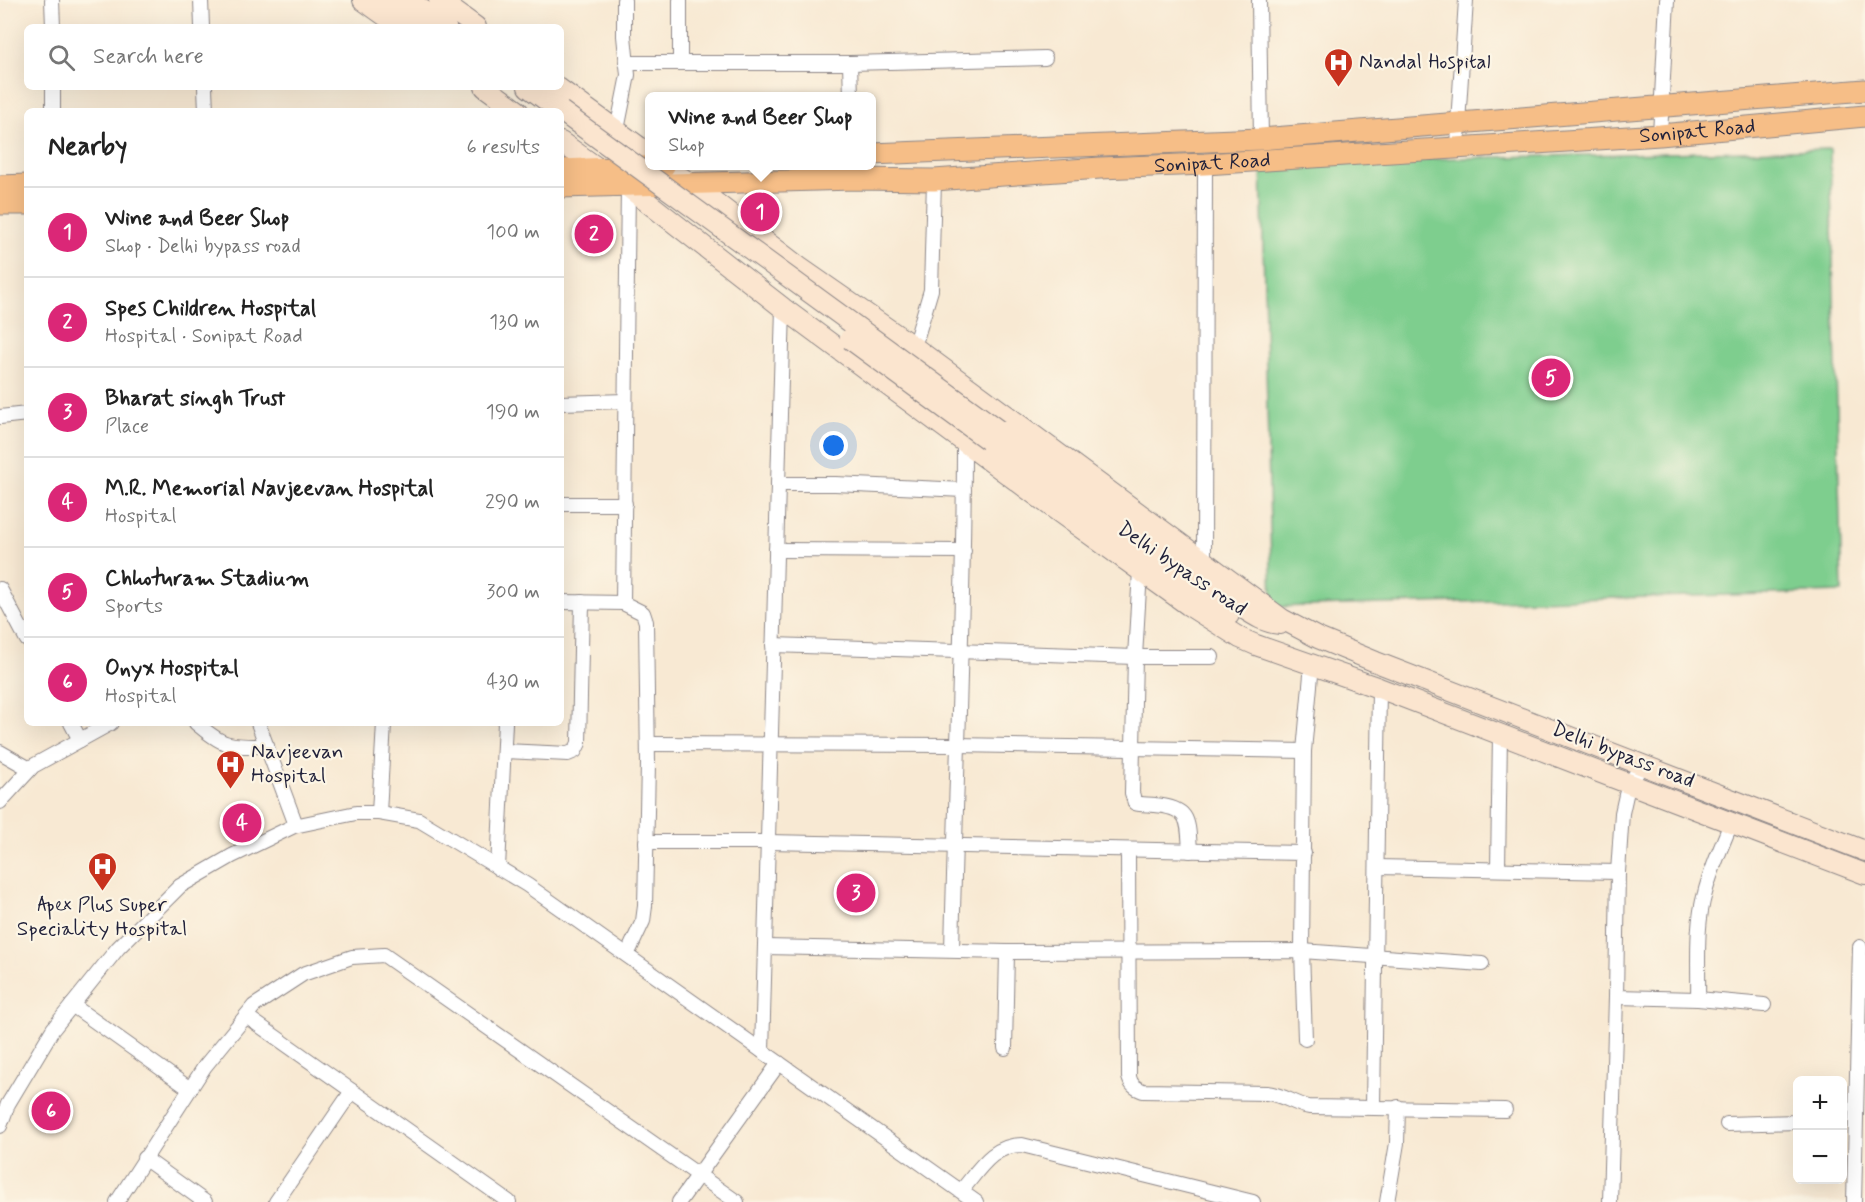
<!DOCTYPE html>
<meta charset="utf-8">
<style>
body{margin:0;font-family:Mynerve,sans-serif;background:#f6f6f6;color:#222}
.controls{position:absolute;right:18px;bottom:18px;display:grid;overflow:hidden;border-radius:9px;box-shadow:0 6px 24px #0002}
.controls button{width:54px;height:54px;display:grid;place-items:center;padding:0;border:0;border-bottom:2px solid #e0e0e0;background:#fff;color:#222;font:30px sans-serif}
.you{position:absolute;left:834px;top:446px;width:21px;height:21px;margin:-15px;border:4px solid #fff;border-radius:50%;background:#1a73e8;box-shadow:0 0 0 9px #1a73e833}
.badge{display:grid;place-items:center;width:39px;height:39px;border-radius:50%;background:#db2777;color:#fff;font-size:20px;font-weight:700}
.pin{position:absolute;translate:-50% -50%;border:3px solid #fff;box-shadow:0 2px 6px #0006}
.popup{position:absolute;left:645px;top:92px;width:231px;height:78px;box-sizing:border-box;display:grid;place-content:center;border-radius:9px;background:#fff;filter:drop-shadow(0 2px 4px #0005);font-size:20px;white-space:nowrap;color:#767676}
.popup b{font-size:22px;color:#222}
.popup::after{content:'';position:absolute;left:50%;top:100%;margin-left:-12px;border:12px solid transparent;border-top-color:#fff}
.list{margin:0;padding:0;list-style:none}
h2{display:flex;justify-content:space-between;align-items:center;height:78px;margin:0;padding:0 24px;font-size:26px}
h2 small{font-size:20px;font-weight:400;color:#767676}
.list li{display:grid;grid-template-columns:39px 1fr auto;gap:18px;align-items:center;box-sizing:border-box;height:90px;padding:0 24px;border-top:2px solid #e0e0e0}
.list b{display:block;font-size:22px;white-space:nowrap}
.list p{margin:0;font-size:20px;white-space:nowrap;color:#767676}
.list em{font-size:20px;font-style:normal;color:#767676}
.icon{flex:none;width:33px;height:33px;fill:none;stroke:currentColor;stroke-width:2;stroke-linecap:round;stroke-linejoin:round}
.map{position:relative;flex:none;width:1865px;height:1202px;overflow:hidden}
.search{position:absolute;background:#fff;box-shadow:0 6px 24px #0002;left:24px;top:24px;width:540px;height:66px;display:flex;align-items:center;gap:15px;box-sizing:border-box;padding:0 21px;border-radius:9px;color:#767676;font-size:22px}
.panel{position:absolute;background:#fff;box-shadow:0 6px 24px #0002;left:24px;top:108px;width:540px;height:618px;border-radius:9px}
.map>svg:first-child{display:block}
</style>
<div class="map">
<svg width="1865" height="1202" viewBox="0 0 1865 1202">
<rect width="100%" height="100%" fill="#fcf5e5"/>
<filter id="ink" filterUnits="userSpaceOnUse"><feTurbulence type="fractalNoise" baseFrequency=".0167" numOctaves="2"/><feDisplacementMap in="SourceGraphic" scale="12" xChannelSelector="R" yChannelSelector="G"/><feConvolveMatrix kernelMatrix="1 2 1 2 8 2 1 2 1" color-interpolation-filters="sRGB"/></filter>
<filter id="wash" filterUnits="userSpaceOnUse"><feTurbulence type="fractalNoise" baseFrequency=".008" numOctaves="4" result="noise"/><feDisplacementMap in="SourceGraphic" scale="24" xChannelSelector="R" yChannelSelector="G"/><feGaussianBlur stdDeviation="1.35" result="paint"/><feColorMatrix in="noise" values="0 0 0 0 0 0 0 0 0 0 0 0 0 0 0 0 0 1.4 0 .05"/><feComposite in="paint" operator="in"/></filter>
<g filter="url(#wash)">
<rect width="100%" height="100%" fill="#f8e9d3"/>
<polygon fill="#7ece8e" stroke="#507864" stroke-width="1.5" points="1830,149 1842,592 1272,607 1261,163"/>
</g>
<g filter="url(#ink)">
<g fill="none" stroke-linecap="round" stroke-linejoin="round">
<defs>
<g id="street">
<polyline points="52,0 53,27"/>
<polyline points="201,0 202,27"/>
<polyline points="680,0 680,63 850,63 851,97"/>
<polyline points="1259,0 1261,139"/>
<polyline points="626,63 680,63"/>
<polyline points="850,63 1045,58"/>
<polyline points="53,87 53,111"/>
<polyline points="205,87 206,111"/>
<polyline points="617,130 628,75 624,36 624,0"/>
<polyline points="1660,135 1667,0"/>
<polyline points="1459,149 1458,123 1466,0"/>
<polyline points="914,347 931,290 934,180"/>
<polyline points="561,403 625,401"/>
<polyline points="0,417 27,414"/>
<polyline points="778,484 835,484 964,490"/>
<polyline points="561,504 625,504"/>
<polyline points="776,550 964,551"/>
<polyline points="1204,562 1205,164"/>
<path d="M1140,571L1135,657L1132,793L1135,803C1142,805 1148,804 1155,805C1190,808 1188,820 1190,851"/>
<polyline points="0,589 27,640"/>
<polyline points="561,602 623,603 643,613 646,622 648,764 645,906 643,921 627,955"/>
<polyline points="623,603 628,187"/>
<polyline points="773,645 1135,657 1212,657"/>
<polyline points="71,723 80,740"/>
<path d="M196,723C225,748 229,746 267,746"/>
<polyline points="258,723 296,825"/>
<polyline points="648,744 957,745 1304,751"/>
<polyline points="505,751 568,754 575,751 579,743 582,602"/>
<polyline points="0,752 30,769"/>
<polyline points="0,802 33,766 111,723"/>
<polyline points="379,813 384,723"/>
<polyline points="646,842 768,842 1304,853"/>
<path d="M1128,850L1129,1077C1131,1085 1135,1088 1143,1091L1267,1093C1284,1095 1294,1104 1309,1107L1505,1110"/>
<polyline points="1377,867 1618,872"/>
<polyline points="498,868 505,723"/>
<polyline points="1498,869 1500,734"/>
<polyline points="765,947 1007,952 1302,951 1482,964"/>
<path d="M952,950C956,781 964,612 964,443"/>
<polyline points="1616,997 1698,999 1764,1005"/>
<path d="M1698,999C1699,965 1695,927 1705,893C1711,869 1722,846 1731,823"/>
<polyline points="72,1005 190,1089"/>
<polyline points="246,1016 509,1202"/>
<polyline points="1305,1039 1302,951 1304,751 1312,664"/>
<polyline points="1005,1048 1007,952"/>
<polyline points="762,1051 783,308"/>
<polyline points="1373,1107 1379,688"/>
<polyline points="1727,1124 1798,1122"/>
<polyline points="0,1126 8,1104 53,1029 118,948 180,886 232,856 294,826 356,813 379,813 419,820 527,885 976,1202"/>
<polyline points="144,1158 205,1202"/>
<path d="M961,1191C979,1170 992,1145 1022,1145L1253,1202"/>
<polyline points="117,1202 205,1066 254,1006 303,974 352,957 384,955 737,1202"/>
<polyline points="276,1202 352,1091"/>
<polyline points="679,1202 779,1063"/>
<polyline points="1387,1202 1397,1143 1398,1107"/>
<polyline points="1610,1202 1616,997 1618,872 1622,813 1626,795 1630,783 1642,765"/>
<polyline points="1854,1202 1860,947"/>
</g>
<g id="secondary">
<polyline points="363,0 401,27"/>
<polyline points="388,0 418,22"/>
<polyline points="409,0 446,27"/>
<polyline points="439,0 476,27"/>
<polyline points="485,87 518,111"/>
<polyline points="528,87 561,111"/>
<polyline points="557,87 649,154"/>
<polyline points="561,142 599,169 628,187 783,308 1060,513 1188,605 1240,638 1256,645 1379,688 1865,874"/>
<polyline points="663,166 690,183 799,267 914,347 1282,619 1318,638 1376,662 1865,851"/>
<path d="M998,430L1238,605C1252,614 1264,623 1280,624"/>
<polyline points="988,440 1229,615"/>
</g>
<g id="primary">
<polyline points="871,154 1261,139 1865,90"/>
<polyline points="561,170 664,166"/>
<polyline points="0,186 27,185"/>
<path id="s1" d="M561,187L854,179L934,180L1100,168L1205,164L1660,135L1865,116"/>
<polyline points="0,204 27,204"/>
</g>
</defs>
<use href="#street" stroke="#8d8687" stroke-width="16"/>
<use href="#secondary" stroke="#8d8687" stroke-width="22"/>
<use href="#primary" stroke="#8d8687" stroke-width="23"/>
<use href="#street" stroke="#fff" stroke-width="14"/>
<use href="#secondary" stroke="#fbe5cf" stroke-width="20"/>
<use href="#primary" stroke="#f6be87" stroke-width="21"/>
<defs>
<g id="secondary-bridge">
<polyline points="561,111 998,430"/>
<polyline points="850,339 988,440"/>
</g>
</defs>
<use href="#secondary-bridge" stroke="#8d8687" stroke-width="22" stroke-linecap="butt"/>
<use href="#secondary-bridge" stroke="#fbe5cf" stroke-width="20"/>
</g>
</g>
<defs>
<symbol id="hospital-pin" viewBox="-11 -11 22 30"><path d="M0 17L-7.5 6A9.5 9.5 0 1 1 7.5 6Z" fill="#c8321e" stroke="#fcf5e5"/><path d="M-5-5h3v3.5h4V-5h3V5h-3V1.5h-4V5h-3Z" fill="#fff"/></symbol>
</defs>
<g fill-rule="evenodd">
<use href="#hospital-pin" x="1322" y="46" width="33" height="45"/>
<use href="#hospital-pin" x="214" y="748" width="33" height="45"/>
<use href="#hospital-pin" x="86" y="850" width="33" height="45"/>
</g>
<g text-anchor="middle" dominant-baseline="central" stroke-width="4.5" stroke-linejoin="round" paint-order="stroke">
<g font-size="21" fill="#22223b" stroke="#fcf5e5" text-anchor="start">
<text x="1359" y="62">Nandal Hospital</text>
<text x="251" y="752">Navjeevan<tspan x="251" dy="24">Hospital</tspan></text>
<text x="102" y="905" text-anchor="middle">Apex Plus Super<tspan x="102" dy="24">Speciality Hospital</tspan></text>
</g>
<g font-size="21" fill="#22223b" stroke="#fcf5e5">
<text stroke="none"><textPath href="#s1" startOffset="1138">Sonipat Road</textPath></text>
<text stroke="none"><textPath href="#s1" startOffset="652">Sonipat Road</textPath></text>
<text transform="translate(1182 569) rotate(34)">Delhi bypass road</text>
<text transform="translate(1623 755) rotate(21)">Delhi bypass road</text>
</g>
</g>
</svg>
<div class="controls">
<button>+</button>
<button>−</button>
</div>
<div class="you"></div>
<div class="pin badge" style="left:760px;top:212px">1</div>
<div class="popup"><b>Wine and Beer Shop</b>Shop</div>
<div class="pin badge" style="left:594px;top:234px">2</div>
<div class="pin badge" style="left:856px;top:893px">3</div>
<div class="pin badge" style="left:242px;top:823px">4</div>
<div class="pin badge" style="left:1551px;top:378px">5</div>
<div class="pin badge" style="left:51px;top:1111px">6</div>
<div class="search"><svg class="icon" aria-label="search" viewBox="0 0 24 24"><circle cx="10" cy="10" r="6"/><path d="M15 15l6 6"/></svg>Search here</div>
<section class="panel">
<h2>Nearby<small>6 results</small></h2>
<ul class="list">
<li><span class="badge">1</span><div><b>Wine and Beer Shop</b><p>Shop · Delhi bypass road</p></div><em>100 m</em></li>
<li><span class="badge">2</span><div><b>Spes Children Hospital</b><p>Hospital · Sonipat Road</p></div><em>130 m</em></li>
<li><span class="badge">3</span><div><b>Bharat singh Trust</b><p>Place</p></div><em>190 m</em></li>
<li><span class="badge">4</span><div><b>M.R. Memorial Navjeevan Hospital</b><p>Hospital</p></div><em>290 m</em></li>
<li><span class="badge">5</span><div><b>Chhoturam Stadium</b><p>Sports</p></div><em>300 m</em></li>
<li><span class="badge">6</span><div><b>Onyx Hospital</b><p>Hospital</p></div><em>430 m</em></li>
</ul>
</section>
</div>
